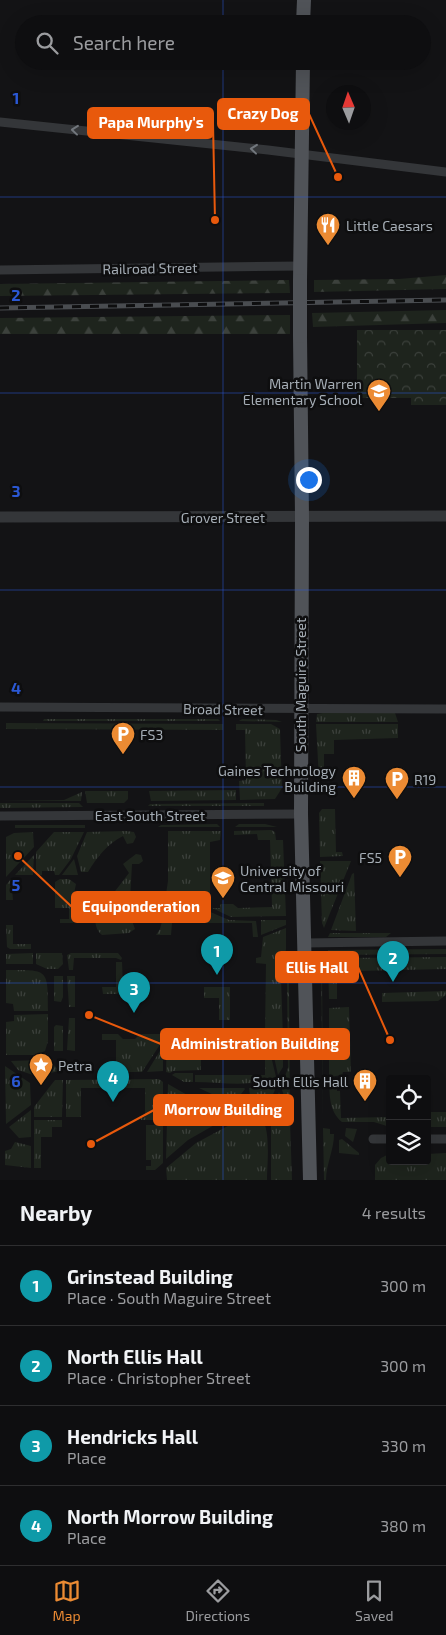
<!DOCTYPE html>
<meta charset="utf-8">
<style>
body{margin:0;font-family:"Exo 2",sans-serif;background:#1c1c1e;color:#f1f3f6}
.controls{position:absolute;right:15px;bottom:15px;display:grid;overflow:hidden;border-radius:5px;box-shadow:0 5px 20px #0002}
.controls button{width:45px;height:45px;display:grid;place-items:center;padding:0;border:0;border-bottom:1px solid #2e2e30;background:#0e0e10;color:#f1f3f6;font:25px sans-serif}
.compass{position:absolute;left:326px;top:85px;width:45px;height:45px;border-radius:50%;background:#0e0e10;box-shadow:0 5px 20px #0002;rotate:358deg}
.you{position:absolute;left:308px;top:479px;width:18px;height:18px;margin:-12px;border:4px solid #fff;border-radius:50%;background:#1a73e8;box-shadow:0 0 0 8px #1a73e833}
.badge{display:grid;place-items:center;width:32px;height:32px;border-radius:50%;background:#ec8b33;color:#fff;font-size:16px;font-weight:700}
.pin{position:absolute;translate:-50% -41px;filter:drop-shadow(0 1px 2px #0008)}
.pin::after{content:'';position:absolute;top:26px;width:18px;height:15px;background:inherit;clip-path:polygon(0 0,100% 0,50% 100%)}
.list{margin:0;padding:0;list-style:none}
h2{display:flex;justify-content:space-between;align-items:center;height:65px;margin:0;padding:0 20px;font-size:21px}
h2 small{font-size:16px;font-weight:400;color:#9b9c9f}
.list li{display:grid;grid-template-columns:32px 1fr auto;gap:15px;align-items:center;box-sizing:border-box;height:80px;padding:0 20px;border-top:1px solid #2e2e30}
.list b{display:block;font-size:19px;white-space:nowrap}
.list p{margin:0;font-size:16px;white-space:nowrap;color:#9b9c9f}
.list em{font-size:16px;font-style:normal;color:#9b9c9f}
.icon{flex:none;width:28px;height:28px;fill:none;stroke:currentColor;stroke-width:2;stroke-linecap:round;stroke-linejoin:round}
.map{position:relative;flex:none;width:446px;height:1180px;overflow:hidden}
.search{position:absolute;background:#0e0e10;box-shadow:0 5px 20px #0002;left:15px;right:15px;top:15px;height:55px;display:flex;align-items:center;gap:12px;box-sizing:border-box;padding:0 18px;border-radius:28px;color:#9b9c9f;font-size:19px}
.sheet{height:385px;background:#0e0e10}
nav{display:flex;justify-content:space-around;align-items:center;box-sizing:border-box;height:70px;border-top:1px solid #2e2e30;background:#0e0e10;font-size:14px;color:#9b9c9f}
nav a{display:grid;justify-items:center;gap:2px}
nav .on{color:#ec8b33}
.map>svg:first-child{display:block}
</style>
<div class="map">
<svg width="446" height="1180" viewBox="0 0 446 1180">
<defs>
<pattern id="grass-tufts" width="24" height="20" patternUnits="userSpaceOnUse" patternTransform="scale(1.25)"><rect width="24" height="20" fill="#1e241d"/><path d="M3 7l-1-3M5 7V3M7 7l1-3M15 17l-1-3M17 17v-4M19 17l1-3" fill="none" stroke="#3c413c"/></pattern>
<pattern id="forest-firs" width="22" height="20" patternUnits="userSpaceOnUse" patternTransform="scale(1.25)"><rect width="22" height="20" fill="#1e241d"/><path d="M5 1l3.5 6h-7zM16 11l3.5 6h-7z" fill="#3c413c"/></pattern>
<pattern id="park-crowns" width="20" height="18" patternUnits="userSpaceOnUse" patternTransform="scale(1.25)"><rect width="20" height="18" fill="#1e241d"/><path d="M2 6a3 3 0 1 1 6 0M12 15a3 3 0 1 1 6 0" fill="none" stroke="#3c413c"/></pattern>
</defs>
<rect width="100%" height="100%" fill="#131315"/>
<g fill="url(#grass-tufts)">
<polygon points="323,713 395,713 398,722 316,722 317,714"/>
<polygon points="44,719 218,719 220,721 43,721"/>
<polygon points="242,719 276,720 282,722 239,721"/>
<polygon points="6,723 223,724 223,730 6,729"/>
<polygon points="236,724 271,724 280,729 282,788 275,799 240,800 239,781 246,780 245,730 236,730"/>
<polygon points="316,724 398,724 398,738 334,740 334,754 324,754 324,777 319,780"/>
<polygon points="236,790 236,800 151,801 149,791"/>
<polygon points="85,791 128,791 128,799 124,803 87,803"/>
<polygon points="82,792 81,801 0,801 64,800"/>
<polygon points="0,803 79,803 83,807 0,808"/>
<polygon points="264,803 264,806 148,806 150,804"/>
<polygon points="322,809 335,809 336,852 342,852 343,856 320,857 319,813"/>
<polygon points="217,824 220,827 158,827 161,825"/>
<polygon points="239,824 265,824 277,827 235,827"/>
<rect x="15" y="825" width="70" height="3"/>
<polygon points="271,830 275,832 276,840 283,840 286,916 231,917 212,908 220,908 220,904 233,904 238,908 272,907 270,840 258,840 257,834 234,835 234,831"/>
<path d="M126,831L134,832L136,837L133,843L127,844L123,836C107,844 97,857 88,872H81L77,856L87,832Z"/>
<polygon points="168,831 221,831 220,840 210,842 210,905 208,906 176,907 176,901 165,901 168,881"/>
<polygon points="33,832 34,847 6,877 6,837 14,833"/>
<polygon points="54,832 84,832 71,859 59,875 55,875 54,871 42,871 42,875 36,875 36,852"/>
<path d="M136,854L141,855L143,861L139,864H132L130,900L139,901V907L129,909L127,920L132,921L135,929L129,933L102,935C91,926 96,910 101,898L103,896L109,899L129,873L123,864Z"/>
<polygon points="34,855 33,875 15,875"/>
<polygon points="74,859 78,875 62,875"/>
<polygon points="320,861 351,861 324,928 322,923"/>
<polygon points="354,873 356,931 331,930 352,874"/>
<polygon points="11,879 13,900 6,900 6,885"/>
<polygon points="60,879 69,879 76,884 73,898 79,910 78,919 73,923 60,923 60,919 69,919 69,908 55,908 55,882"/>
<polygon points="180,911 208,911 229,920 256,921 258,937 253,937 252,923 172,923 171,935 156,935 160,929 164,914"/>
<polygon points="261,920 286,920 286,925 261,935"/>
<polygon points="6,925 13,925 13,944 31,944 31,949 10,949 7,947"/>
<polygon points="286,928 286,949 281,978 283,1039 271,1040 272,1032 265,1032 266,964 256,963 256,958 261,957 263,937"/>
<polygon points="330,933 391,933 386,937 328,937"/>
<polygon points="446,949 446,954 328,955 328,950 331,950"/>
<polygon points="33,953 33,964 6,964 6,954"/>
<polygon points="36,953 62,953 63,964 58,969 47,969 36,964"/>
<polygon points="71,953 118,953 122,958 121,960 116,958 74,958 73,970 69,970 67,955"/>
<polygon points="446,957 446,969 357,971 356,965 341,966 344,958"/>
<polygon points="328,959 332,959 337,969 337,999 329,999"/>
<polygon points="116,962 122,962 123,988 117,994 103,994 102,987 116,987"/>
<polygon points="321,964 322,964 323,1120"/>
<path d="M6,970C48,970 48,968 48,1011H14L13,1004L6,1003Z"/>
<polygon points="54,976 63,976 63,997 61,1002 54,1001"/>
<polygon points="67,976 75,976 75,1007 69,1007"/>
<polygon points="287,983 289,983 290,1113 281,1087 288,1068"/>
<polygon points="204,987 230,987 230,1020 219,1020 219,998 204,998"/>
<polygon points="446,991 446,995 438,1001 382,1002 382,993"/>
<polygon points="349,1007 351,1072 343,1072 342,1075 329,1077 329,1008"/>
<polygon points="48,1014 48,1041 45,1051 36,1055 6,1055 6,1022 14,1021 14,1015"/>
<polygon points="69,1018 75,1018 75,1051 67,1050"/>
<polygon points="56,1025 63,1026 63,1051 54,1051 54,1027"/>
<polygon points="102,1034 118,1034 123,1039 135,1039 140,1034 163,1034 163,1040 142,1072 116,1072 116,1040 102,1040"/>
<polygon points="167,1034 174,1034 174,1060 201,1060 201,1070 173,1071 170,1073 166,1072"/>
<polygon points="163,1046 163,1071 147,1072"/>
<path d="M265,1050L270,1052L276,1077C253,1088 220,1082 195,1082V1075H265Z"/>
<polygon points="273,1052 283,1057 283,1067 278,1075"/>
<polygon points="11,1061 41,1060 43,1061 36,1076 18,1070"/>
<polygon points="45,1061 55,1066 59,1071 38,1076"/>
<polygon points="5,1066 30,1083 31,1105 6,1124"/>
<polygon points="175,1073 193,1073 193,1082 184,1082 172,1075"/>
<polygon points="159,1079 163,1082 163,1096 159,1096 159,1120 141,1120 141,1118 145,1117 145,1088 81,1088 81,1117 66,1117 66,1080"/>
<polygon points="55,1080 63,1080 62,1117 34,1117 34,1107"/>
<path d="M329,1081H337V1091H340L341,1118L390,1117V1127L374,1122H342C329,1111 330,1097 329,1081Z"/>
<polygon points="168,1084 189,1096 239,1111 188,1140 166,1159"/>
<polygon points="277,1085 268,1106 246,1102 250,1096 249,1088"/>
<polygon points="199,1088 244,1088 245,1089 241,1094 241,1102 214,1095"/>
<polygon points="279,1092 286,1111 285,1112 274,1107"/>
<polygon points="31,1110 31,1137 19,1138 9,1127"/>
<path d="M254,1112C273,1117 267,1162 267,1180H167L166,1168L196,1143Z"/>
<rect x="427" y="1112" width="19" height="15"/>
<polygon points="279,1118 290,1121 292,1180 271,1180 271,1123"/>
<polygon points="34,1120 62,1120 62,1127 52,1127 52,1137 41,1137 41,1168 34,1168"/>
<polygon points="146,1125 163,1125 163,1163 155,1170 146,1170 146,1166 151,1166 151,1160 146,1160"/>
<path d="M323,1128L330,1129V1134H334C334,1150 326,1164 326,1180H324Z"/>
<polygon points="346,1128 357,1129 353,1142 345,1136"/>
<polygon points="342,1139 359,1153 359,1155 339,1153 339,1140"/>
<polygon points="15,1142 31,1146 31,1168 5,1165 5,1151 11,1149"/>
<polygon points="446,1153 446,1180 375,1180 375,1165 381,1158 389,1154 390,1161 427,1161 427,1154"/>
</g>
<g fill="url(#forest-firs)">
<polygon points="446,275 446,289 314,292 314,280 399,279"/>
<polygon points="289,280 290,293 0,296 0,284"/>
<polygon points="446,310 446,323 313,327 312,313"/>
<polygon points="290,315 290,334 0,334 0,318"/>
</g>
<polygon fill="url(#park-crowns)" points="357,330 446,330 446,419 446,405 411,405 411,398 357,398"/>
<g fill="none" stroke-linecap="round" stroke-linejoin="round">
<g stroke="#343639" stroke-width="9">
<polyline points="0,122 268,150 446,172"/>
<polyline points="0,270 300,266"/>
<polyline points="0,707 446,709"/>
<polyline points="0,816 301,814"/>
<polyline points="305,943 446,941"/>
<polyline points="373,1139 390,1139"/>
<polyline points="427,1139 446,1139"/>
</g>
<polyline stroke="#343639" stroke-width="11" points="0,517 446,516"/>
<g stroke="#505358" stroke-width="14">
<polyline points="303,24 304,0"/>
<polyline points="300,281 303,61"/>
<polyline points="300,336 302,517 301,814 310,1180"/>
</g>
<defs>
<polyline id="rail" points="0,308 446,300"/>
</defs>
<use href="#rail" stroke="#494c50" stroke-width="5"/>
<use href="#rail" stroke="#0e0e0f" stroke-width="3" stroke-dasharray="9" stroke-linecap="butt"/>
<polyline stroke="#505358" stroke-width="14" points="300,336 300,281"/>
</g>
<defs><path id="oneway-chevron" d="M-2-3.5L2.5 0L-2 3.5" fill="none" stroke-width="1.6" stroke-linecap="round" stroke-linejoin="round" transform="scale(1.25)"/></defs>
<g stroke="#72777d">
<use href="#oneway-chevron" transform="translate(75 130) rotate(-174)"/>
<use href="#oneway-chevron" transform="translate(254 149) rotate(-174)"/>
</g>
<path fill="none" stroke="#2b58d4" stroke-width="1" stroke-opacity="0.55" d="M223,0V24M223,61V1180M0,197H446M0,393H446M0,590H446M0,787H446M0,983H446"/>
<defs>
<symbol id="restaurant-pin" viewBox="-11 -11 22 30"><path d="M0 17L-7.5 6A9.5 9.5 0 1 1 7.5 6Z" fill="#ec8b33" stroke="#0e0e0f"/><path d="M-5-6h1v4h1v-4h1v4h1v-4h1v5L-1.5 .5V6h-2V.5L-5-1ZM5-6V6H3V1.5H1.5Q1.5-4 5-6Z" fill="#fff"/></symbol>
<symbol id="school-pin" viewBox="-11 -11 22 30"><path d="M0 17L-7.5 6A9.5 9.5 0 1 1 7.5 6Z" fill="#ec8b33" stroke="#0e0e0f"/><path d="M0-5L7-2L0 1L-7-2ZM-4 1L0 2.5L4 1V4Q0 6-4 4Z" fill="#fff"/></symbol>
<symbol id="parking-pin" viewBox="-11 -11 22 30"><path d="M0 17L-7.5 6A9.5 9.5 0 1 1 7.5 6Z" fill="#ec8b33" stroke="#0e0e0f"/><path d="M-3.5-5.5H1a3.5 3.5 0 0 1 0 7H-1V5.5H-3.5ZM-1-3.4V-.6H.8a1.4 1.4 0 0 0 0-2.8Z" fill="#fff"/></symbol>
<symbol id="building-pin" viewBox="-11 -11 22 30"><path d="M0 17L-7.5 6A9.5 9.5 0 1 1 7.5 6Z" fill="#ec8b33" stroke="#0e0e0f"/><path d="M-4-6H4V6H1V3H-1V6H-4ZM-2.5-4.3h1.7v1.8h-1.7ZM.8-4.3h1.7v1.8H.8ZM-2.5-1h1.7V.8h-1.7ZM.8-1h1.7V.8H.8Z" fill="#fff"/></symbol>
<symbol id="university-pin" viewBox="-11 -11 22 30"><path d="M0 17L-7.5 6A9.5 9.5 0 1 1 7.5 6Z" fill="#ec8b33" stroke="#0e0e0f"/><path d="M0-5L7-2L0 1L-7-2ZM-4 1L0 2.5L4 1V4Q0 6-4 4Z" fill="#fff"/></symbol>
<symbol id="sight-pin" viewBox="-11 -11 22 30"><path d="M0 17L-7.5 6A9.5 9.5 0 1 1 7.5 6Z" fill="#ec8b33" stroke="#0e0e0f"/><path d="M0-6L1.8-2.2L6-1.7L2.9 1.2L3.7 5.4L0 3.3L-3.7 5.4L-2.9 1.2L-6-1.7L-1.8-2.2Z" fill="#fff"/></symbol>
</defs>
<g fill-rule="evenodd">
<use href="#restaurant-pin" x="314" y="211" width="28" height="38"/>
<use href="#school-pin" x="365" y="377" width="28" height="38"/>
<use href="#parking-pin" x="109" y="720" width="28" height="38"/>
<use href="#building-pin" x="340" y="764" width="28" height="38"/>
<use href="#parking-pin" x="383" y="765" width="28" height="38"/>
<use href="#parking-pin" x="386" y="843" width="28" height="38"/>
<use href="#university-pin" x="209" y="864" width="28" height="38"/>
<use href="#sight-pin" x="27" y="1051" width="28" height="38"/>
<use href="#building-pin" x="351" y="1067" width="28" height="38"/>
</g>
<g text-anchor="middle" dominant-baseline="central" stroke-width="5" stroke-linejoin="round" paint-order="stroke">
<g font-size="14" fill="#a5adb5" stroke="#0e0e0f" text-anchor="start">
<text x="346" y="225">Little Caesars</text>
<text x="362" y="383" text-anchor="end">Martin Warren<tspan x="362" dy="16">Elementary School</tspan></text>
<text x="140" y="734">FS3</text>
<text x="336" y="770" text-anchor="end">Gaines Technology<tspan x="336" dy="16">Building</tspan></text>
<text x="414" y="779">R19</text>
<text x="382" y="857" text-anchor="end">FS5</text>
<text x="240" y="870">University of<tspan x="240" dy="16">Central Missouri</tspan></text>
<text x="58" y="1065">Petra</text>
<text x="348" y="1081" text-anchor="end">South Ellis Hall</text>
</g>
<g font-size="14" fill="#a5adb5" stroke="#0e0e0f">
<text transform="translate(150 268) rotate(-1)">Railroad Street</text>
<text x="223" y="517">Grover Street</text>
<text transform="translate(300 685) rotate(-90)">South Maguire Street</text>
<text transform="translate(223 709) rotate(1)">Broad Street</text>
<text x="150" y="815">East South Street</text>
</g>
</g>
<g font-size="16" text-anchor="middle" font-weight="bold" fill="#2b58d4" stroke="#0e0e0f" stroke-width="5" stroke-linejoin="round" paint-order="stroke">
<text x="16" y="104">1</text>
<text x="16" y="301">2</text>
<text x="16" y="497">3</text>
<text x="16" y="694">4</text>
<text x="16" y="891">5</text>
<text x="16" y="1087">6</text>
</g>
<path fill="none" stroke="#e8590c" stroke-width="2" d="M338 177L309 114M215 220L213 123M18 856L72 907M390 1040L358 967M89 1015L161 1044M91 1144L154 1110"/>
<g fill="#e8590c" stroke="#0e0e0f" stroke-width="2">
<circle cx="338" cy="177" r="5"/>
<circle cx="215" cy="220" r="5"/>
<circle cx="18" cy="856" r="5"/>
<circle cx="390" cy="1040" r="5"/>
<circle cx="89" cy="1015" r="5"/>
<circle cx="91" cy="1144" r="5"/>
</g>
<g fill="#e8590c" stroke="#e8590c" stroke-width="2">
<rect x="218" y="99" width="91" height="30" rx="5"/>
<rect x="88" y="108" width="125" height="30" rx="5"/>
<rect x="72" y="892" width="138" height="30" rx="5"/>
<rect x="276" y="952" width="82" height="30" rx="5"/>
<rect x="161" y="1029" width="188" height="30" rx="5"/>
<rect x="154" y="1095" width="139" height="30" rx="5"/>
</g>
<g font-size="15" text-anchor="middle" font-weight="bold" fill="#fff">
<text x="263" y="119">Crazy Dog</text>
<text x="151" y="128">Papa Murphy's</text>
<text x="141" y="912">Equiponderation</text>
<text x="317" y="973">Ellis Hall</text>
<text x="255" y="1049">Administration Building</text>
<text x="223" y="1115">Morrow Building</text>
</g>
</svg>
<div class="controls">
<button><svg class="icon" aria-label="locate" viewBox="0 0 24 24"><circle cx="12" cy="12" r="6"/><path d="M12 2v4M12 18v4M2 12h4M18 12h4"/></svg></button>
<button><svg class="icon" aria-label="layers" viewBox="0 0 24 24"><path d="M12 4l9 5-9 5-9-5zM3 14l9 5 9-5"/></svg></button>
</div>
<svg class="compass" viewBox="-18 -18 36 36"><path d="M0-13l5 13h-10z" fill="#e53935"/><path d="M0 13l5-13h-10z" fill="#9b9c9f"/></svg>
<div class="you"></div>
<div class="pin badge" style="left:217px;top:975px;background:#0f9aa8">1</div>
<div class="pin badge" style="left:393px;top:982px;background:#0f9aa8">2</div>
<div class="pin badge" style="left:134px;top:1013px;background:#0f9aa8">3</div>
<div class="pin badge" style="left:113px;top:1102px;background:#0f9aa8">4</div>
<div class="search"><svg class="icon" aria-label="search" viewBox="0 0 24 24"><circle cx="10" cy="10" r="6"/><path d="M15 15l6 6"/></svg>Search here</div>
</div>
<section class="sheet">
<h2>Nearby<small>4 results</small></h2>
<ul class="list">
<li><span class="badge" style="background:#0f9aa8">1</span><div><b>Grinstead Building</b><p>Place · South Maguire Street</p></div><em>300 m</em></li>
<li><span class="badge" style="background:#0f9aa8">2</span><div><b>North Ellis Hall</b><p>Place · Christopher Street</p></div><em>300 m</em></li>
<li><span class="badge" style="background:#0f9aa8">3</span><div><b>Hendricks Hall</b><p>Place</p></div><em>330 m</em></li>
<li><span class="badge" style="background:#0f9aa8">4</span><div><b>North Morrow Building</b><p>Place</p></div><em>380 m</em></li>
</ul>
</section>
<nav>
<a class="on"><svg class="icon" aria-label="map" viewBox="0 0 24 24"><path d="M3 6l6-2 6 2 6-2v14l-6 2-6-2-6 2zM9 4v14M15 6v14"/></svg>Map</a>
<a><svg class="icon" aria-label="directions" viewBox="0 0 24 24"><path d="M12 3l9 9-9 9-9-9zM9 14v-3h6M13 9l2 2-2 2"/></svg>Directions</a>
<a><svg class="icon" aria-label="saved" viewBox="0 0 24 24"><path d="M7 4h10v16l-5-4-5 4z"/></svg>Saved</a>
</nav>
